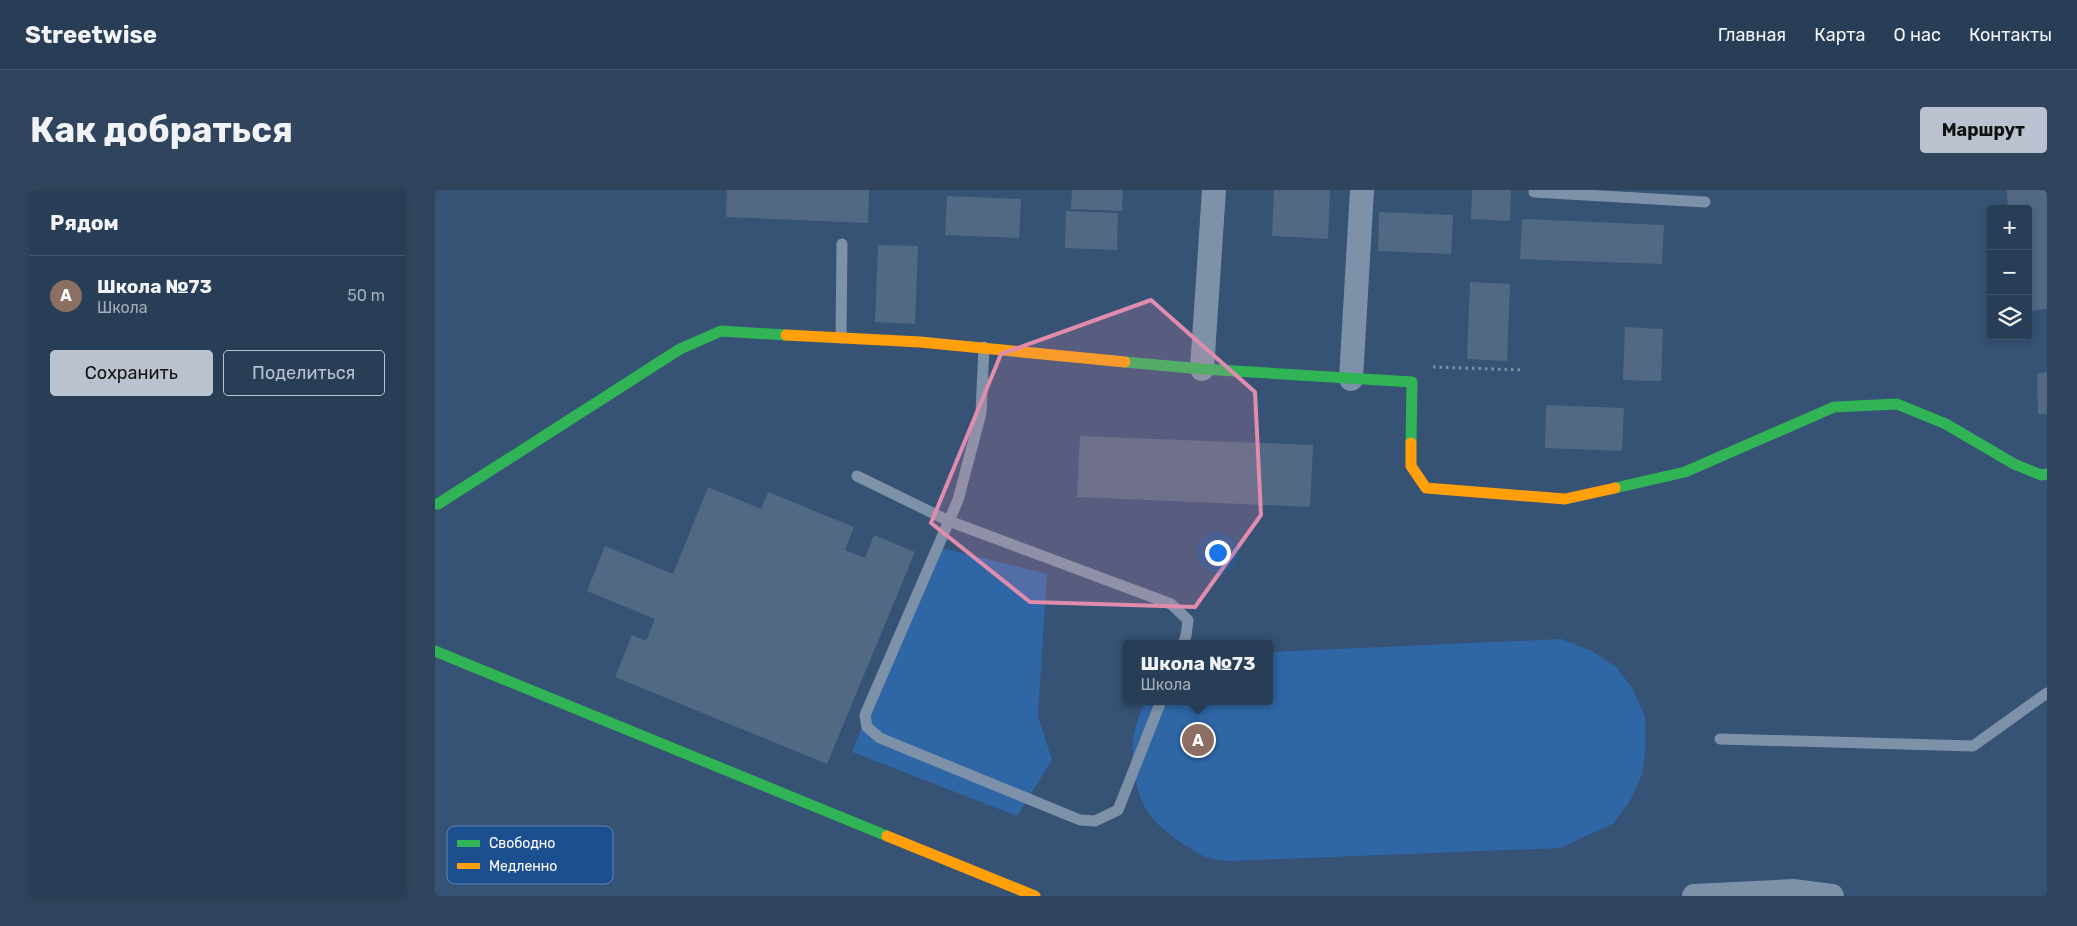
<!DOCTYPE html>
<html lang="ru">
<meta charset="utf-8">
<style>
body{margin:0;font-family:Rubik,sans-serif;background:#30455d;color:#f1f3f6}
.controls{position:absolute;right:15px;top:15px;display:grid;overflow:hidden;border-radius:5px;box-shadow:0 2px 8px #0003}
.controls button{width:45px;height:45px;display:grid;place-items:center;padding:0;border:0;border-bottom:1px solid #44576d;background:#283e57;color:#f1f3f6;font:25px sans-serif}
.you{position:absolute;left:782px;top:362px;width:18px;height:18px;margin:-12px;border:4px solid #fff;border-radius:50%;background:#1a73e8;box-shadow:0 0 0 8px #1a73e833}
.badge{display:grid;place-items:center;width:32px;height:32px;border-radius:50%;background:#b9c2ce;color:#fff;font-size:16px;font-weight:700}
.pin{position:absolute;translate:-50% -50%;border:2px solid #fff;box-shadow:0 1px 5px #0006}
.popup{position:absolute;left:688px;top:450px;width:150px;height:65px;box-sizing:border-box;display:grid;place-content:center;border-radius:5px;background:#283e57;filter:drop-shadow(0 1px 4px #0005);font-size:16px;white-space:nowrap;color:#a5aeba}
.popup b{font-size:19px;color:#f1f3f6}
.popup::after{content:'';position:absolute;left:50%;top:100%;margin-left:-10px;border:10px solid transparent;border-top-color:#283e57}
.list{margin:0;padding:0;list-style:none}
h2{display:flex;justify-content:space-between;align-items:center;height:65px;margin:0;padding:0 20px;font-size:21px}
h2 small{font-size:16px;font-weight:400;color:#a5aeba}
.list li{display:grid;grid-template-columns:32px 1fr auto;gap:15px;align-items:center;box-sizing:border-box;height:80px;padding:0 20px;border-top:1px solid #44576d}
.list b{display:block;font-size:19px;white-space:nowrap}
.list p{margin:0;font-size:16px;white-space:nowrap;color:#a5aeba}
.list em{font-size:16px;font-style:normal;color:#a5aeba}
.actions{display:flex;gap:10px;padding:15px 20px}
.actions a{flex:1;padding:11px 0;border:1px solid #b9c2ce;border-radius:5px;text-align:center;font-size:18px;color:#b9c2ce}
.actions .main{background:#b9c2ce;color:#111}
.icon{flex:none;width:28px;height:28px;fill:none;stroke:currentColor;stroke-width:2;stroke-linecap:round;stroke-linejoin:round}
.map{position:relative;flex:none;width:1612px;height:706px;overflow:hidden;border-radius:5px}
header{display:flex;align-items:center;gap:30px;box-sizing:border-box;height:70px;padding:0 25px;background:#283e57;border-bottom:1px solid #44576d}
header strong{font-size:24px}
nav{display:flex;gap:28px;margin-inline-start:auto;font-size:18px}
.intro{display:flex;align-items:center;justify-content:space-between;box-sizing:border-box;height:120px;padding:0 30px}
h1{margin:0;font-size:35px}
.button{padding:12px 22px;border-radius:5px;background:#b9c2ce;color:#111;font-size:18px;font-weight:700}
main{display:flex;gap:30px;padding:0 30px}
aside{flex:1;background:#283e57;border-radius:5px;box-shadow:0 2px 8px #0003}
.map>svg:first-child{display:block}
</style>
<header>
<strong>Streetwise</strong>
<nav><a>Главная</a><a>Карта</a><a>О нас</a><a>Контакты</a></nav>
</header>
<div class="intro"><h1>Как добраться</h1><a class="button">Маршрут</a></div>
<main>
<aside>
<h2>Рядом<small></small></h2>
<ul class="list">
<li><span class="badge" style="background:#8d6e63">A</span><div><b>Школа №73</b><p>Школа</p></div><em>50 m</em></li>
</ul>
<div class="actions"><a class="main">Сохранить</a><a>Поделиться</a></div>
</aside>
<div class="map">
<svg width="1612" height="706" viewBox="0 0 1612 706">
<rect width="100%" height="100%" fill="#365274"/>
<g fill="#2f66a5">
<polygon points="499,356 612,384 603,526 617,570 582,626 417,562"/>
<path d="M1126,449L1157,461L1181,477L1197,498L1210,526L1211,557L1207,584L1196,609L1179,633L1126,658L794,671C786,670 778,669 771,667C764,665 757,659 751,656C736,646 717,632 709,616C694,583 693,542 711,511H834V462Z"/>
</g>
<g fill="#526984">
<polygon points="292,0 434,0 433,33 291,27"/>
<polygon points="637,0 688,0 687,21 636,19"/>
<polygon points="839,0 895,0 893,49 837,46"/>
<polygon points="1037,0 1076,0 1075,31 1036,29"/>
<polygon points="1572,0 1612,0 1612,119 1593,121 1593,19 1573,19"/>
<polygon points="512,6 586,9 584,48 510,45"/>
<polygon points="631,21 683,23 682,60 630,58"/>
<polygon points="944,22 1018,25 1016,64 943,61"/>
<polygon points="1087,29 1229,35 1227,74 1085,69"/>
<polygon points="443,55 483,56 480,134 440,132"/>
<polygon points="1035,92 1075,94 1072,171 1032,169"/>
<polygon points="1190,137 1228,139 1226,191 1188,190"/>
<polygon points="1612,182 1612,224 1603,224 1602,183"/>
<polygon points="1111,215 1189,218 1187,261 1110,258"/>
<polygon points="645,246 878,255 875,317 642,307"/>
<polygon points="273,297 326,319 333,302 419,337 410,360 430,368 439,345 480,362 392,574 180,487 197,445 211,451 220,429 152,401 170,356 238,384"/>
</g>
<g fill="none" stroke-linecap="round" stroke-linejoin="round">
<polyline stroke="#7d92a8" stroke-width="3" stroke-dasharray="2.5 4" stroke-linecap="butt" points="998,177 1089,180"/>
<g stroke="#7d92a8" stroke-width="11">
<polyline points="1099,0 1099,2 1270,12"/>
<polyline points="406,148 407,54"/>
<polyline points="549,157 546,223 523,310 430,525 432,537 445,548 645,630 660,631 683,620 726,511"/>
<polyline points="422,286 514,331 736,414 753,430 751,446 748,454"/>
<polyline points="1285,549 1538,556 1612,503"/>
</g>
<g stroke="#7d92a8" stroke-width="24">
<polyline points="767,179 779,0"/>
<polyline points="916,189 927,0"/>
<polyline points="1259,706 1358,701 1397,706"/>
</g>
<g stroke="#30b455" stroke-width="11">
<polyline points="690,172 767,179 977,192 976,253"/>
<polyline points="1180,298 1250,282 1399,217 1462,214 1511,234 1579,274 1606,285 1612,284"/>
<polyline points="0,314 3,314 245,159 286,141 351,145"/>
<polyline points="0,461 452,646"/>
</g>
<g stroke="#ff9f0a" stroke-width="11">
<polyline points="351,145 485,152 690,172"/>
<polyline points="976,253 976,276 991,298 1130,309 1180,298"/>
<polyline points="452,646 600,706"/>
</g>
</g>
<path fill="#e08cad" fill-opacity="0.2" stroke="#e08cad" stroke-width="4" stroke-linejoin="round" d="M716,110L820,202L826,325L760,417L595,412L496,333L566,164Z"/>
<rect x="12" y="636" width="166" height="58" rx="8" fill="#1b4f8f" stroke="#5f84b1" stroke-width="1"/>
<rect x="22" y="650" width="23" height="7" fill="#30b455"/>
<rect x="22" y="673" width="23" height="6" fill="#ff9f0a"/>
<g font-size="14" fill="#fff">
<text x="54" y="658">Свободно</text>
<text x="54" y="681">Медленно</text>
</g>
</svg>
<div class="controls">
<button>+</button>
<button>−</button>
<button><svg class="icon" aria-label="layers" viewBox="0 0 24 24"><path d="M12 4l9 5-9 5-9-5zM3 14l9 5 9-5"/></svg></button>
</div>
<div class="you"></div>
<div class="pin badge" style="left:763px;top:550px;background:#8d6e63">A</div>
<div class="popup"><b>Школа №73</b>Школа</div>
</div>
</main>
